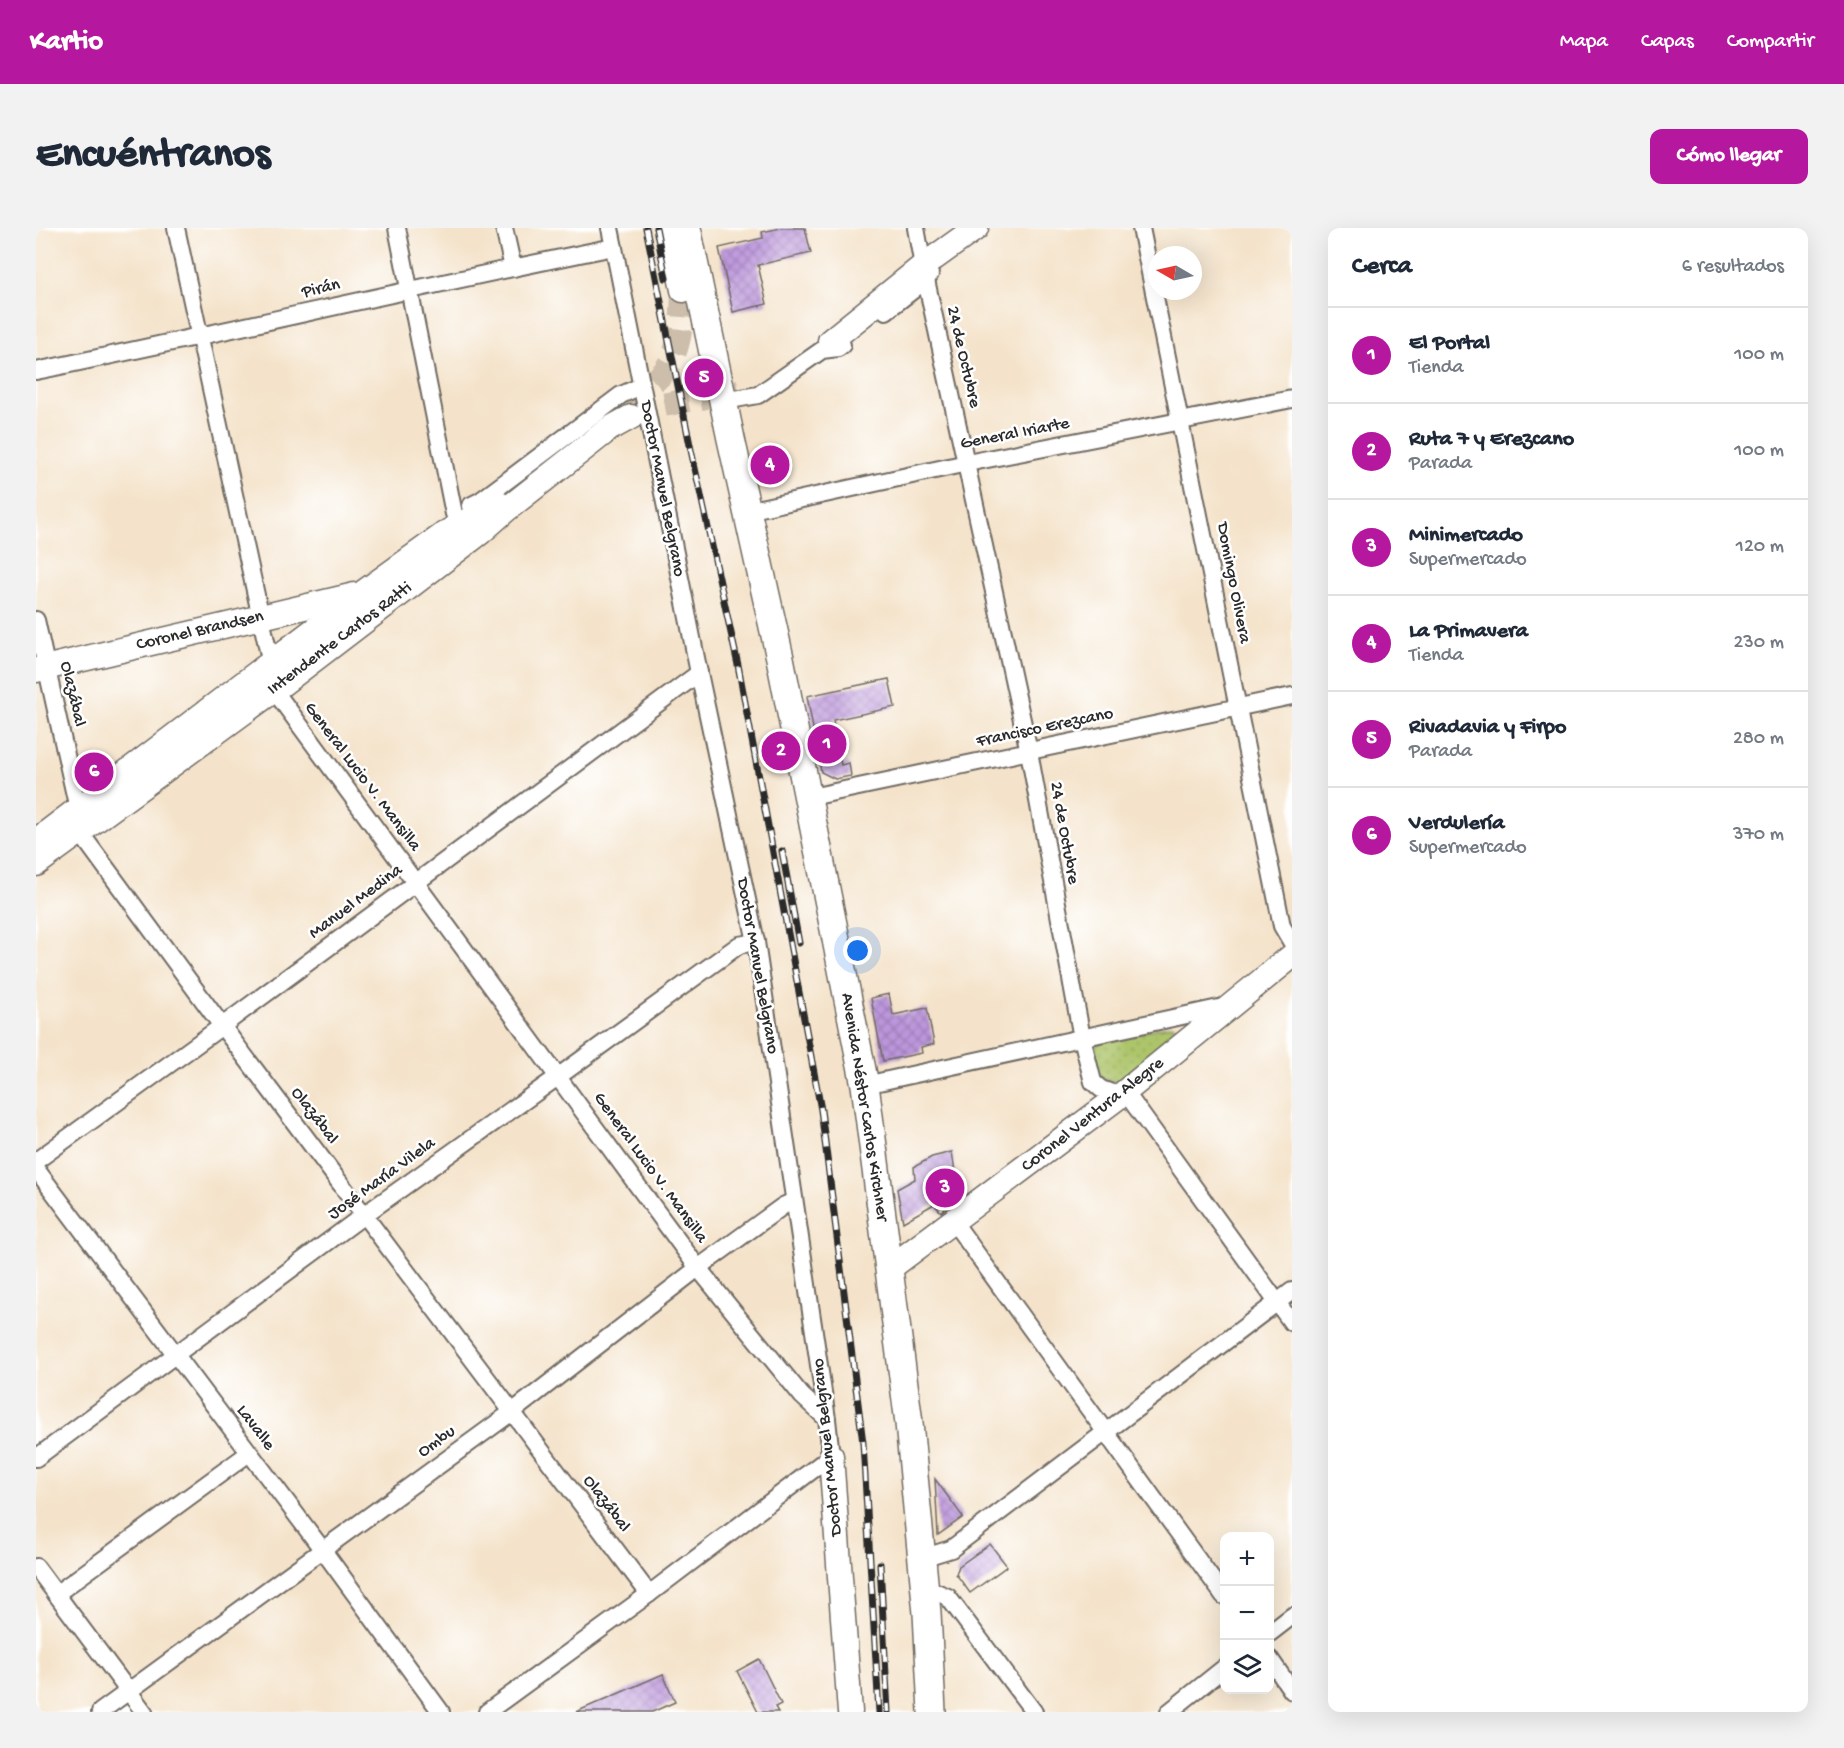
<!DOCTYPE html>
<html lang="es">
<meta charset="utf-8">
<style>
body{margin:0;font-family:"Gochi Hand",sans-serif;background:#f2f2f3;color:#1f2937}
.controls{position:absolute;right:18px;bottom:18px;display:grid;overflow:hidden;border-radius:12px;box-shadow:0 6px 24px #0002}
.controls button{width:54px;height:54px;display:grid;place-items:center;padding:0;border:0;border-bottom:2px solid #e0e1e3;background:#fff;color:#1f2937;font:30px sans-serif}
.compass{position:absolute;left:1112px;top:18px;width:54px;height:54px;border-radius:50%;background:#fff;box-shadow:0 6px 24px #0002;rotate:279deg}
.you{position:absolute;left:822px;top:723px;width:21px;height:21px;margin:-15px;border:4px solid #fff;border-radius:50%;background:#1a73e8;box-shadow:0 0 0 9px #1a73e833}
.badge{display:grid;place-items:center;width:39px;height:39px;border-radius:50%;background:#b5179e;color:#fff;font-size:20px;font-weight:700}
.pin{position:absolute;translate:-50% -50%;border:3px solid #fff;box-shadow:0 2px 6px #0006}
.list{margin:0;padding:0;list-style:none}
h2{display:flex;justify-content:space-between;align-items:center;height:78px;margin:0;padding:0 24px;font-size:26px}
h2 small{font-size:20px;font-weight:400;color:#747a83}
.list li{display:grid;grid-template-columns:39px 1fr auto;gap:18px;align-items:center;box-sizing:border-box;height:96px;padding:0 24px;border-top:2px solid #e0e1e3}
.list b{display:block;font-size:22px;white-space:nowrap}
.list p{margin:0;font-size:20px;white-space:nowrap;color:#747a83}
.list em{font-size:20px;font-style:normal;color:#747a83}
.icon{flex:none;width:33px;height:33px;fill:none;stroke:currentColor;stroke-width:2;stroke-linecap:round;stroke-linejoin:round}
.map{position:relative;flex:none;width:1256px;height:1484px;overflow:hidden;border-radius:12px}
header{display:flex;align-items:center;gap:36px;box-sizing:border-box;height:84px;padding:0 30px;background:#b5179e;color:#fff}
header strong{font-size:28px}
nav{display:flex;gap:33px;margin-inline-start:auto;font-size:21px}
.intro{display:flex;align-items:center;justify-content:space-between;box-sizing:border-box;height:144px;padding:0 36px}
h1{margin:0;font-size:42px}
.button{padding:15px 27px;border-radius:12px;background:#b5179e;color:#fff;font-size:21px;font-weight:700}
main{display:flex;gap:36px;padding:0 36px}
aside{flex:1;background:#fff;border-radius:12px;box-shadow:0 6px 24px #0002}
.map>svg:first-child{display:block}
</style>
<header>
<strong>Kartio</strong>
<nav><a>Mapa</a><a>Capas</a><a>Compartir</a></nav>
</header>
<div class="intro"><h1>Encuéntranos</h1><a class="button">Cómo llegar</a></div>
<main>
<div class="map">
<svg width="1256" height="1484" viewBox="0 0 1256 1484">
<defs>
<pattern id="park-dots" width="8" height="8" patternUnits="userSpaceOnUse" patternTransform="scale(1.5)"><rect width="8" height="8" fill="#adc56a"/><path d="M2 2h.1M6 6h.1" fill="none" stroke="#95a95c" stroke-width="1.8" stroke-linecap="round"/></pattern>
<pattern id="building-cross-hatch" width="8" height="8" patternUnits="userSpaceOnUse" patternTransform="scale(1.5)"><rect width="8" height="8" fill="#bd97dd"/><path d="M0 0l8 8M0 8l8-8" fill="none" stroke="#9a7bb3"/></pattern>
</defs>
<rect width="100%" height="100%" fill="#fff"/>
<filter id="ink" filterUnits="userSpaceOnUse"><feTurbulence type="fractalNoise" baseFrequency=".0167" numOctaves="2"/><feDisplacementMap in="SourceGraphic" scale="12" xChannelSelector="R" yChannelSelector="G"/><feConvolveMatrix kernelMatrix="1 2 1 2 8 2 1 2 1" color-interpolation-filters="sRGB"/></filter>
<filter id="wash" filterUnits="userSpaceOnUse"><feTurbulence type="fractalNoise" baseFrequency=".008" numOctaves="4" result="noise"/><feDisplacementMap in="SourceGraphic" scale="24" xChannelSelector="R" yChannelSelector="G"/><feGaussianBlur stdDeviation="1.35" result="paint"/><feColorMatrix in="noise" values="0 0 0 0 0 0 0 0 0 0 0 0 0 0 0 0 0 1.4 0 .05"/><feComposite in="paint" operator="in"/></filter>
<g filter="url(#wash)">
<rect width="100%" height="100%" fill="#f4e3ca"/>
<path fill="url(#park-dots)" stroke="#6c784a" stroke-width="1.5" d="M1136,797L1142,800L1143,804L1083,854C1059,856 1048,827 1065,812Z"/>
<g id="blocks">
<g fill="url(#building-cross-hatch)">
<polygon points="745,0 769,0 775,25 722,37 731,76 697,84 683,20 727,10 726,4"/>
<polygon points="853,451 859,479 797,492 805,537 813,535 815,548 799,551 785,544 771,468"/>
<polygon points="853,766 857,787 891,780 898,816 885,819 886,825 847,833 835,770"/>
<polygon points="916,924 923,970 905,984 898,976 867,994 861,961 879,951 878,939 896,929"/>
<polygon points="899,1251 927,1289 902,1307"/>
<polygon points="954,1316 971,1338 934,1365 920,1346 923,1338"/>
<polygon points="723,1431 745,1476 739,1479 742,1484 722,1484 701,1443"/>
<polygon points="627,1446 639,1474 616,1484 540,1484"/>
</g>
</g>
</g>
<g filter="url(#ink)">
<use href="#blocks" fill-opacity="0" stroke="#716b63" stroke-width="1.5"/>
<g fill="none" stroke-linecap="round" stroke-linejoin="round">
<g stroke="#ccbeaa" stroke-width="24" stroke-dasharray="24 12" stroke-linecap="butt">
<path d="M591,177C602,167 615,157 626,146C646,123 646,90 647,62"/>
<polyline points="595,189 621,178 703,163"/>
</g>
<defs>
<g id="street">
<polyline points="140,0 235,436 238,462 662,1040 766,1168 791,1191"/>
<polyline points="361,0 418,286"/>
<polyline points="468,0 477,40"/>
<polyline points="880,0 887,38"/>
<polyline points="1105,0 1246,698 1256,715"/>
<polyline points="890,52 993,524 1046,810 1057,854 1065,861 1095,872 1256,1095"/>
<polyline points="850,83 890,52 894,46"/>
<path d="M0,143C193,103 385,58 578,19"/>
<polyline points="688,173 722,167 786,122 802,120 806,117"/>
<polyline points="434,278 444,273 585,167 605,158"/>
<polyline points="711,283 931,235 1256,171"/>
<polyline points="0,392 42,581 43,603 186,798 613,1366"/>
<polyline points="770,570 1256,468"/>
<polyline points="829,857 1192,778"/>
<polyline points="0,933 186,798 663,445"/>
<polyline points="0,941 286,1321 405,1484"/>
<polyline points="917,993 1188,1368"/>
<polyline points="0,1230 328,987 523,848 703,717 720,714"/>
<polyline points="886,1330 915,1321 1256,1063"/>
<polyline points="0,1339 108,1484"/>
<polyline points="888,1359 912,1369 998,1484"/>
<polyline points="20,1366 213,1225"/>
<polyline points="1234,1405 1256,1388"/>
<polyline points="1234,1431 1256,1463"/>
<polyline points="64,1484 476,1184 662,1040 747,978 758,973"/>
<polyline points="451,1484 613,1366 795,1228 791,1191 720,714 663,445 574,0"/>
<polyline points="1133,1484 1188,1440"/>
</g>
<g id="secondary">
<polyline points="634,0 647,62"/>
<polyline points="794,113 887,38 940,0"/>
<polyline points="0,442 319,367"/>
<polyline points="0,613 328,364 410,305 462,275"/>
<polyline points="0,636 238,462 445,304 471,281 573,201 595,189"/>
<polyline points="854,1040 1085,867 1256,728"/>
<polyline points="795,1228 814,1484"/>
</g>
<polyline id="primary" points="651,0 695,211 744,430 829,857 873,1195 891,1385 896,1484"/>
</defs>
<use href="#street" stroke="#716b63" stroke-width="20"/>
<use href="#secondary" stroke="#716b63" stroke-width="27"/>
<use href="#primary" stroke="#716b63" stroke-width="30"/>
<use href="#street" stroke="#fff" stroke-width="16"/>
<use href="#secondary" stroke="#fff" stroke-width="24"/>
<use href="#primary" stroke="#fff" stroke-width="27"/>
<defs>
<g id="rail">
<polyline points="610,0 655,222 702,437 785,882 827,1215 843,1484"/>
<polyline points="620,0 630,50"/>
<polyline points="746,623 763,715"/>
<polyline points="844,1336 852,1484"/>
</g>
</defs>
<use href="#rail" stroke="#2b2b2b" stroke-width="7"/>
<use href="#rail" stroke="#fff" stroke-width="4.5" stroke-dasharray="14" stroke-linecap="butt"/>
</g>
</g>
<g text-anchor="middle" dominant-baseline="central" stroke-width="5" stroke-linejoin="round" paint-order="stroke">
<g font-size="18" fill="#2b2b2b" stroke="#fff">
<text transform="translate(285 61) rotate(-13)">Pirán</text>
<text transform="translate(927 129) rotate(77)">24 de Octubre</text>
<text transform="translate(979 206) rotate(-11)">General Iriarte</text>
<text transform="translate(626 261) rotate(79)">Doctor Manuel Belgrano</text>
<text transform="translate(1197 355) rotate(79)">Domingo Olivera</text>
<text transform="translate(164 403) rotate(-13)">Coronel Brandsen</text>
<text transform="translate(304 411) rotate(-37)">Intendente Carlos Ratti</text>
<text transform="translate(36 466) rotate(77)">Olazábal</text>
<text transform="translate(1009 500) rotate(-12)">Francisco Erezcano</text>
<text transform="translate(326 549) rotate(53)">General Lucio V. Mansilla</text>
<text transform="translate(1028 605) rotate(80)">24 de Octubre</text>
<text transform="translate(320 674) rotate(-37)">Manuel Medina</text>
<text transform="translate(721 738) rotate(80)">Doctor Manuel Belgrano</text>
<text transform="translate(828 879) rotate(81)">Avenida Néstor Carlos Kirchner</text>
<text transform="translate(1057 887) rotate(-38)">Coronel Ventura Alegre</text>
<text transform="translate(278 888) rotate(53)">Olazábal</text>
<text transform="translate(614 940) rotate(54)">General Lucio V. Mansilla</text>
<text transform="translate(346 951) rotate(-36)">José María Vilela</text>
<text transform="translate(219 1200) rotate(53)">Lavalle</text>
<text transform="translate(401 1214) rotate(-36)">Ombu</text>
<text transform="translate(792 1219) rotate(-96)">Doctor Manuel Belgrano</text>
<text transform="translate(570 1276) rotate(53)">Olazábal</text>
</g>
</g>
</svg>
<div class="controls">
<button>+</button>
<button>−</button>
<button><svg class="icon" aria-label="layers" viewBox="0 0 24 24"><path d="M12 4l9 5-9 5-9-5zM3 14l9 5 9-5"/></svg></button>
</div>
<svg class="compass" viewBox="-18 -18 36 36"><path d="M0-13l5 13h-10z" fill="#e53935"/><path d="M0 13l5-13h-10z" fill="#747a83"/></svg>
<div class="you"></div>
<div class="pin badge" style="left:791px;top:516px">1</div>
<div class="pin badge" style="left:745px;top:523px">2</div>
<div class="pin badge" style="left:909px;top:960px">3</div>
<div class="pin badge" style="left:734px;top:237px">4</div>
<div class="pin badge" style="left:668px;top:150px">5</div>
<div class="pin badge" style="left:58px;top:544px">6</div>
</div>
<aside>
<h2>Cerca<small>6 resultados</small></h2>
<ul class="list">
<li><span class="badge">1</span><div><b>El Portal</b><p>Tienda</p></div><em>100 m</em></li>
<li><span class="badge">2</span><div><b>Ruta 7 y Erezcano</b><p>Parada</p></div><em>100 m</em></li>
<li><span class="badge">3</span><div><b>Minimercado</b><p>Supermercado</p></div><em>120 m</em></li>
<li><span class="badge">4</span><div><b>La Primavera</b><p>Tienda</p></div><em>230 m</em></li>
<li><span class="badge">5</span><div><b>Rivadavia y Firpo</b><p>Parada</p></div><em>280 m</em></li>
<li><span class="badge">6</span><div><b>Verdulería</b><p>Supermercado</p></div><em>370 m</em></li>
</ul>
</aside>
</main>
